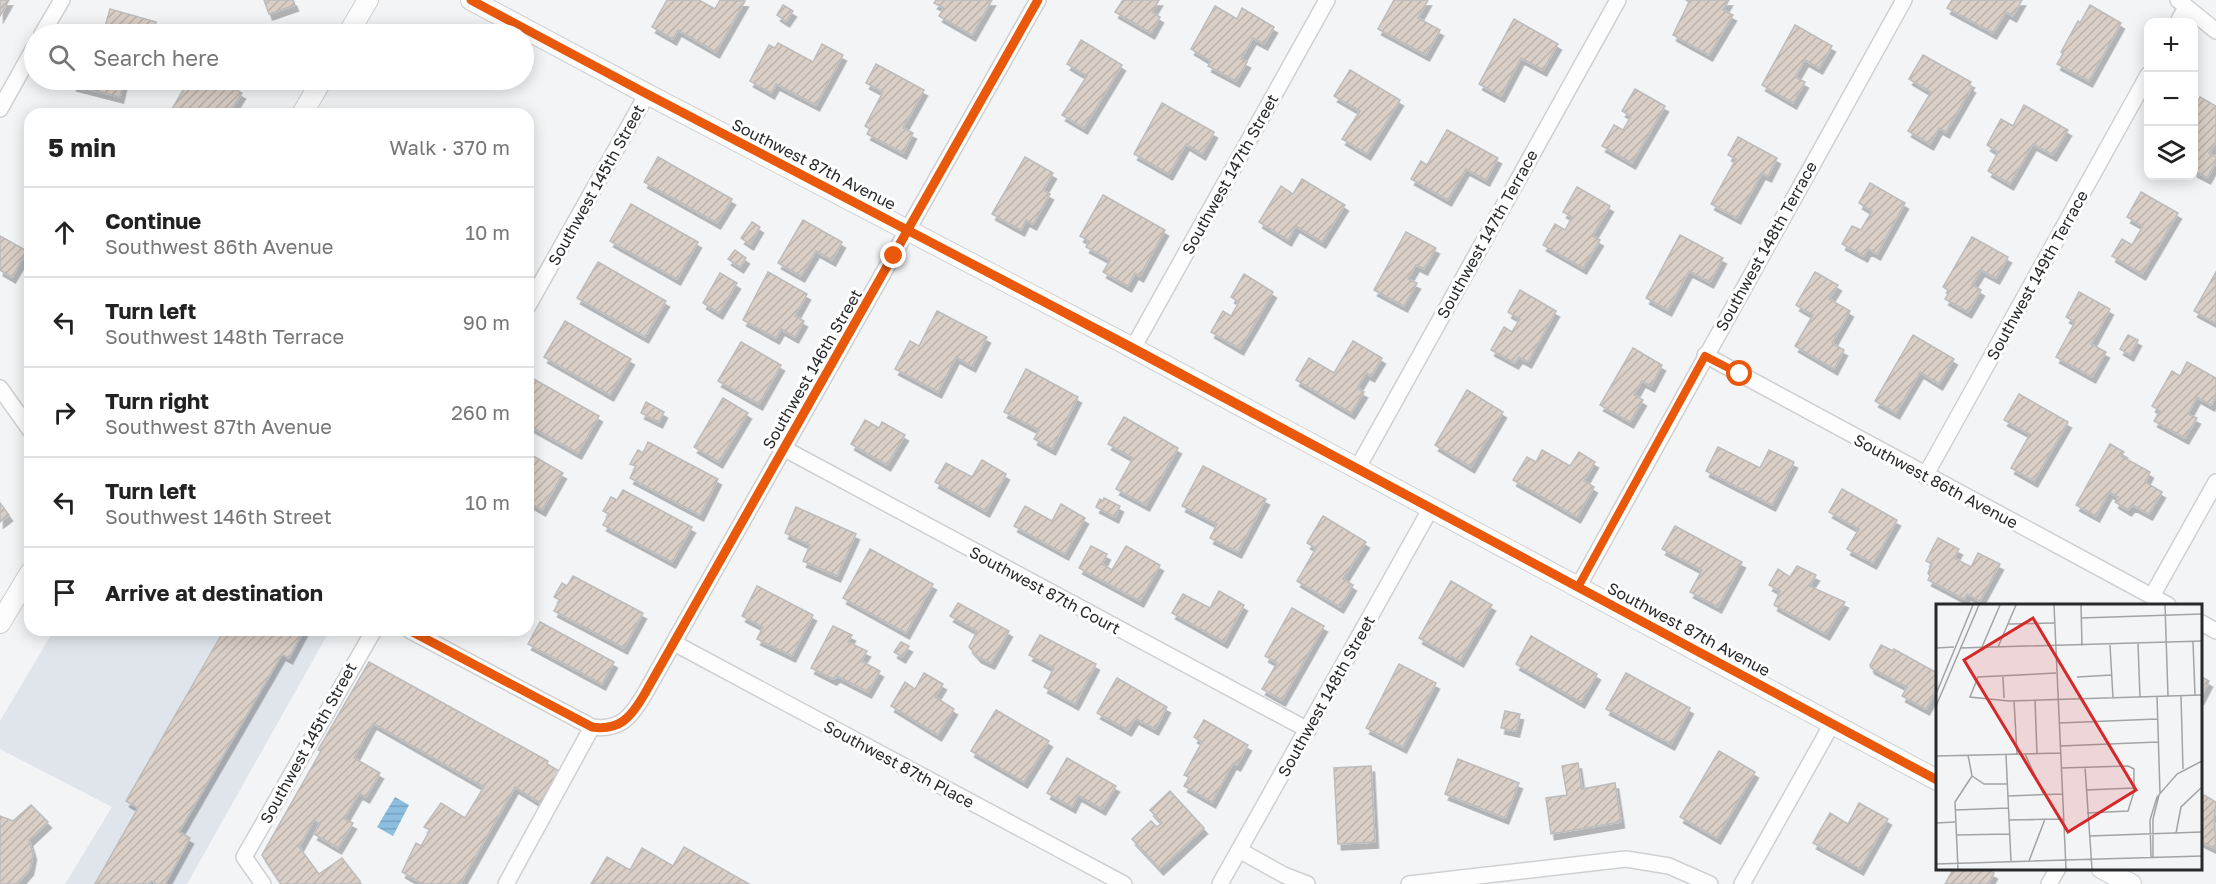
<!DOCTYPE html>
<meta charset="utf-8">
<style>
body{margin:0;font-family:"Golos Text",sans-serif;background:#f2f2f2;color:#222}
.controls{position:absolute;right:18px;top:18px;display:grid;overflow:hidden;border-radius:12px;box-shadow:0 3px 15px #0003}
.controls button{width:54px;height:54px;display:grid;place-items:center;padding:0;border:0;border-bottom:2px solid #e0e0e0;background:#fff;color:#222;font:30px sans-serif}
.stop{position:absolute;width:18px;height:18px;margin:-14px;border:4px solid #ea580c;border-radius:50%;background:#fff}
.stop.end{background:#ea580c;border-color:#fff;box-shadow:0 2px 6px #0008}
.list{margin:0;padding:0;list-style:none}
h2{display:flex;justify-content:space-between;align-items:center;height:78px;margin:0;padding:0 24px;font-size:26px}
h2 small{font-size:20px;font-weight:400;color:#767676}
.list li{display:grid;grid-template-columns:39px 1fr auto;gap:18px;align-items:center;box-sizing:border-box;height:90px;padding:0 24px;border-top:2px solid #e0e0e0}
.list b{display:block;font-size:22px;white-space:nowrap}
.list p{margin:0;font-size:20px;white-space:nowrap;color:#767676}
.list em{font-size:20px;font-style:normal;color:#767676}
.icon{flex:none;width:33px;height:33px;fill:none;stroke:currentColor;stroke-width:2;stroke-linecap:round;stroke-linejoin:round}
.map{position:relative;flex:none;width:2216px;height:884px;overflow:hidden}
.search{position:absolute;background:#fff;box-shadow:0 3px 15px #0003;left:24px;top:24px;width:510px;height:66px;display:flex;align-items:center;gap:15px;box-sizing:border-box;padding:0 21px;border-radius:33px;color:#767676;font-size:22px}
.panel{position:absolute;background:#fff;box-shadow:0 3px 15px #0003;left:24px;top:108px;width:510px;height:528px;border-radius:18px}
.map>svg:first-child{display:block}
</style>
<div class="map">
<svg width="2216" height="884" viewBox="0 0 2216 884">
<defs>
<pattern id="water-rules" width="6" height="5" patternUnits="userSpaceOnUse" patternTransform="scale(1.5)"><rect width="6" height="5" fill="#8bbedf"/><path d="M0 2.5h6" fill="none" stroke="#78a3c0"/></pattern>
<pattern id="building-hatch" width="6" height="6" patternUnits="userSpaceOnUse" patternTransform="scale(1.5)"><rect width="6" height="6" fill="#dacfc6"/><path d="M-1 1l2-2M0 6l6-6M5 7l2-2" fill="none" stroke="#bbb2aa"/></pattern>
<filter id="shadow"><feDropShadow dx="3.5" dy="6" stdDeviation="0" flood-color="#0004"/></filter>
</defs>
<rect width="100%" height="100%" fill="#f2f4f6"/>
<polygon fill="#dfe5ea" points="54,630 330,630 187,884 65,884 112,807 0,749 0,721"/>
<polygon fill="url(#water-rules)" points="395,797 409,805 393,836 377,827"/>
<g fill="url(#building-hatch)" stroke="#bcbcbd" stroke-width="1.5" filter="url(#shadow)">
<polygon points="0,0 9,0 0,16"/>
<polygon points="264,0 293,0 295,5 269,14"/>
<polygon points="667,0 699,0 715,9 720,0 745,1 716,52 678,30 673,39 652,27"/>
<polygon points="936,0 992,0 972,35 939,16 944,8 934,3"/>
<polygon points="1123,0 1159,0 1152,12 1160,17 1151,33 1115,12"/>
<polygon points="1394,0 1428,0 1418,18 1440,30 1426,55 1378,29"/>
<polygon points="1686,0 1729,0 1723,10 1733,15 1709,55 1673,35 1689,2"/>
<polygon points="1952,0 2022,0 2013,16 2006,12 1993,33 1947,8"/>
<polygon points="783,5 793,11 786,21 777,15"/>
<polygon points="2090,5 2121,23 2089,81 2057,64 2063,54 2061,52 2078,21 2080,23"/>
<polygon points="1215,6 1237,19 1242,8 1274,27 1264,44 1253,38 1241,59 1247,62 1236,81 1208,66 1211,61 1191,49"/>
<polygon points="110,9 156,22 153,34 103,34"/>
<polygon points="1514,19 1558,44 1543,70 1521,58 1501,96 1479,84"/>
<polygon points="1795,25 1832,46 1819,68 1805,60 1795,77 1805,82 1793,103 1762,85"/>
<polygon points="1081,40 1122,65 1084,128 1062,115 1087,76 1067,64"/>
<polygon points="778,43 813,62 822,44 843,55 816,105 776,84 771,93 750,81 769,45 775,48"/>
<polygon points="1923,55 1971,82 1969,85 1972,87 1946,132 1939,128 1930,144 1908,131 1931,92 1909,79"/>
<polygon points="876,64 924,90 903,128 913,133 903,153 867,134 870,129 865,126 883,92 866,83"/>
<polygon points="1350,70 1400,100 1367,154 1342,139 1360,111 1334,96"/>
<polygon points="75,80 124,80 120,97 73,85"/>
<polygon points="189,80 218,80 242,93 229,114 169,114"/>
<polygon points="1635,89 1665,106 1632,163 1602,146 1614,125 1623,130 1631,116 1622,111"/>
<polygon points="2200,97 2216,106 2216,142 2209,153 2216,157 2216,162 2207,178 2194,171 2194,126 2196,122 2194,120 2194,109"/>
<polygon points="1162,103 1214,132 1202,154 1186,144 1169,174 1134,154"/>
<polygon points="2024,105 2068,130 2053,155 2033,144 2010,184 1988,171 1998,152 1987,145 2001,119 2013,126"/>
<polygon points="1447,130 1498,158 1486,180 1466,169 1448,200 1411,179 1421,161 1427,165"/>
<polygon points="1738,137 1777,158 1768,176 1762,173 1737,218 1711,204 1736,159 1728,155"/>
<rect x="29" y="141" width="1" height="62"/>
<polygon points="658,157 732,199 717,223 644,182"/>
<polygon points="1025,157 1053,173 1043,190 1050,194 1033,224 1026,220 1021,230 992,214"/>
<polygon points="1302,179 1345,205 1322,242 1296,226 1288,240 1259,222 1281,186 1293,194"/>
<polygon points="1870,183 1905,203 1877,254 1868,249 1864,256 1842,244 1852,226 1861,230 1872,211 1859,203"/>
<polygon points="1577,187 1610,206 1592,236 1600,240 1583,268 1543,245 1555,224 1565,230 1572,217 1563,212"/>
<polygon points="2141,192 2178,213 2142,274 2112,256 2122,239 2132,245 2143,226 2127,217"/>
<polygon points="1103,195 1165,230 1140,276 1135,273 1128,286 1103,272 1110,260 1086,247 1089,241 1080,236"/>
<polygon points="631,204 698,242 677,279 610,241"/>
<polygon points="803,220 842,242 832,260 816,251 801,276 778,263"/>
<polygon points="752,222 760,227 750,244 741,238"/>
<polygon points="1406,232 1436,248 1424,269 1416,265 1408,279 1417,283 1404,306 1374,290"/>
<polygon points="1680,235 1723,258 1710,282 1689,271 1668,310 1646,298"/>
<polygon points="0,236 27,251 12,277 0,270"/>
<polygon points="1972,237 2008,257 1996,278 1981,270 1972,285 1981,290 1968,312 1945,299 1950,291 1943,287"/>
<polygon points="735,250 746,258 740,267 728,259"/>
<polygon points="598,262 666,301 645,337 577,298"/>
<polygon points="768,272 807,294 795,316 804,321 795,337 781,329 776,338 743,320"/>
<polygon points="1815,272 1838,285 1829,299 1850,311 1832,343 1844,350 1834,369 1795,346 1813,315 1796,305"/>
<polygon points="2216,272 2216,323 2194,311"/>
<polygon points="720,273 737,283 719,313 703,303"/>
<polygon points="1244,274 1273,292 1240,349 1211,332 1223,311 1231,316 1239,302 1231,297"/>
<polygon points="1520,290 1556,311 1528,362 1519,357 1515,363 1491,350 1504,327 1512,332 1520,319 1508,312"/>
<polygon points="2079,292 2110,309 2091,344 2106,352 2092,377 2056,357 2075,322 2066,317"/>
<polygon points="937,311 987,337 972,366 956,357 938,392 895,369 910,341 919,346"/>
<polygon points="565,321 631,359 610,395 544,357"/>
<polygon points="1913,335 1954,359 1939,384 1920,372 1896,413 1875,401"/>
<polygon points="2128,335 2138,340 2130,355 2120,349"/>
<polygon points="1353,341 1382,358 1371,376 1366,373 1357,388 1364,392 1351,413 1296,380 1309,358 1334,373"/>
<polygon points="741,342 781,365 759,404 718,381"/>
<polygon points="1633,348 1662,365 1651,386 1642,381 1634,395 1643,400 1630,422 1600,405"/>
<polygon points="2187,362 2216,378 2216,396 2211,405 2197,397 2188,414 2197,418 2185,438 2154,421 2160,411 2152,406 2172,371 2180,376"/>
<polygon points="1026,369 1078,397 1052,449 1034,439 1039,430 1004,412"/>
<polygon points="532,378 599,416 578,453 528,425 528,385"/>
<polygon points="1467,390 1503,412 1471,467 1435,445"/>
<polygon points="2019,394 2068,422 2034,481 2011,468 2030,434 2004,420"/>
<polygon points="723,398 748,413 719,462 694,447"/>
<polygon points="646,402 664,412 659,422 641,413"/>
<polygon points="1124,417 1178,448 1146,505 1116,489 1133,458 1108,444"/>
<polygon points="865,420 879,428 882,422 905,435 887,465 851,444"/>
<polygon points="648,442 718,479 700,515 630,478 636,466 630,464 638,450 643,453"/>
<polygon points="2110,444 2124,452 2121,456 2150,472 2145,482 2162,492 2149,514 2132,505 2128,510 2115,502 2118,497 2109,492 2096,516 2076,505"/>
<polygon points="1718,447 1760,468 1769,450 1794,462 1772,505 1706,471"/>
<polygon points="1542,450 1570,466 1579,452 1595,462 1584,481 1594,487 1577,517 1513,480 1527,457 1536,462"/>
<polygon points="528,453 563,473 542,510 528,502"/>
<polygon points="982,460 1006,474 986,511 935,482 946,463 972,477"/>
<polygon points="1203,466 1266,499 1238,552 1210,538 1217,524 1182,506"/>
<polygon points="1842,489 1897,520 1873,563 1847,549 1859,529 1829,512"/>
<polygon points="623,490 692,527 672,562 603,525 609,514 603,511 611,497 617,500"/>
<polygon points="1104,498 1120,506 1115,517 1096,507 1100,499 1103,501"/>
<polygon points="0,503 9,515 0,522"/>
<polygon points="1061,504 1085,518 1065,554 1014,526 1025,506 1052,521"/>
<polygon points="796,507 856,534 837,576 803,561 810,545 785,533"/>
<polygon points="1323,516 1366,542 1343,579 1353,585 1340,607 1297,581 1316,548 1307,543"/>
<polygon points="1675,526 1742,562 1718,607 1690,592 1702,570 1662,549"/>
<polygon points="1938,538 1959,549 1954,558 1971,567 1978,553 2000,564 1980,601 1967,594 1964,599 1928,580 1930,576 1928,573 1932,564 1926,561"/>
<polygon points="1091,546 1107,554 1102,564 1112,570 1126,546 1160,565 1140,601 1079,568"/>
<polygon points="870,549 933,584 906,633 843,598"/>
<polygon points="1797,566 1816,575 1809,586 1845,602 1826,634 1774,605 1780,591 1769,585 1778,569 1790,577"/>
<polygon points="573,576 643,613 624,648 554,611 560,600 554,597 562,583 567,586"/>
<polygon points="1451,581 1492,605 1460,661 1419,638"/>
<polygon points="757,586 813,615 792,656 757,639 763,627 742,616"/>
<polygon points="1219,591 1244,605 1224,642 1172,613 1183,594 1210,608"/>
<polygon points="958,603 1009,631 991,663 978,657 969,647 977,631 950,616"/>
<polygon points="1292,608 1324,626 1282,700 1262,689 1277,663 1265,656"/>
<polygon points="540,622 614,662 602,684 528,644"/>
<polygon points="833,626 852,635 848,642 867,651 861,661 880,671 868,692 837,676 833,679 811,668"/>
<polygon points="218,630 304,630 289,658 282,654 179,832 190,838 165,884 156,884 151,881 149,884 95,884 138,808 126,801 223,632"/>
<polygon points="1040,635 1096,664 1075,704 1044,687 1054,668 1029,655"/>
<polygon points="1531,636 1597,674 1581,702 1516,664"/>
<polygon points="901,642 909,646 902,657 894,652"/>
<polygon points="1881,645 1893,651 1894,649 1937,673 1937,689 1926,709 1902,696 1907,687 1871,668 1870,665"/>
<polygon points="369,662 548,761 547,764 559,771 540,803 515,787 460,884 423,884 402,872 416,843 421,846 430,830 424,827 441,803 465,818 484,787 373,723 354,758 380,773 366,797 359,793 344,819 353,823 338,848 314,834 320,824 314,820 299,847 319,874 342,858 360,881 356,884 281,884 262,855 321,751 318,750"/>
<polygon points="1399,664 1436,683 1403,747 1366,728"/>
<polygon points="924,673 943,684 935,697 954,709 938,735 891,706 905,682 915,689"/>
<polygon points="1626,673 1690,708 1671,744 1606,709"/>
<polygon points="2200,676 2209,681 2200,699"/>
<polygon points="1117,678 1167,707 1155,729 1135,718 1128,730 1097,713"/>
<polygon points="996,710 1049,741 1024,782 971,751"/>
<polygon points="1505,711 1520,714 1516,731 1501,728"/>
<polygon points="1204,720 1248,745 1237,765 1233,763 1212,802 1184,786 1189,777 1184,775 1202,742 1194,737"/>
<polygon points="1719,751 1755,772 1717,838 1680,817"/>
<polygon points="1067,758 1116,786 1102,809 1078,795 1072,807 1047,793"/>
<polygon points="1458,759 1519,783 1505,818 1445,794"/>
<polygon points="1578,763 1582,789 1615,783 1621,822 1551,834 1546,798 1567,795 1562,766"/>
<polygon points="1371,766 1375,842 1338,844 1334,768"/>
<polygon points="1170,791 1204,828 1160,869 1132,839 1151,821 1157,827 1162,823 1150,810"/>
<polygon points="2204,795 2216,802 2214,818 2216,849 2200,841 2200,804"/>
<polygon points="1859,803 1888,819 1860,869 1813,843 1830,813 1848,824"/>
<polygon points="31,805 48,822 29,840 33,854 30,869 17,884 0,884 0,816 13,821"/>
<polygon points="684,847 749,884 591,884 607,857 630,870 642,848 673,866"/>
<polygon points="1954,868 1984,868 1994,873 1988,884 1945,884"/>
</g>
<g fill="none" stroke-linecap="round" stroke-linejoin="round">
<defs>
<g id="minor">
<polyline points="2178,0 2216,31"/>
<polyline points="2178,22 2186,7"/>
<polyline points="42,34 62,0"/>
<polyline points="0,109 34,48"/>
<polyline points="528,306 647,94"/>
<polyline points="1133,348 1327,0"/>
<polyline points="1705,355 2168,605"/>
<polyline points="0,388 30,430"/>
<polyline points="783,448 1308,730"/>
<polyline points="1357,469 1618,0"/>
<polyline points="1925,476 2148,75"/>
<polyline points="1578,587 1904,0"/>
<polyline points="2152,596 2216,482"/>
<polyline points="2200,622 2216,631"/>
<path d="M409,630L592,727C620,731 631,717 644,695C775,463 907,232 1038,0"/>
<polyline points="674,643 1124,884"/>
<polyline points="1239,850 1284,875 1307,884"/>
<polyline points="263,884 244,857 374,630"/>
<polyline points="506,884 592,727"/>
<polyline points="1220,884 1431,508"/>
<polyline points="1409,884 1626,859 1669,866 1710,884"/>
<polyline points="1742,884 1832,724"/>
<polyline points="2049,884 2058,868"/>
</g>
<g id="tertiary">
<polyline points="471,0 647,94 1133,348 1937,780"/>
<polyline points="348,34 368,0"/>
<polyline points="302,114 322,80"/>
<polyline points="0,623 30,573"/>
<polyline points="2101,868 2131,884"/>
</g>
</defs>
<use href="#minor" stroke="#cfd0d1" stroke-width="18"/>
<use href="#tertiary" stroke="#cfd0d1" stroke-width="22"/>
<use href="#minor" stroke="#fdfdfe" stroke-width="15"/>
<use href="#tertiary" stroke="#fdfdfe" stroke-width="20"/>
<defs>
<g id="cycleway">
<polyline points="471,0 647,94 1133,348 1937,780"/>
<path d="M409,630L592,727C620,731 631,717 644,695C775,463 907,232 1038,0"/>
</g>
</defs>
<use href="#cycleway" stroke="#fff" stroke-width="13"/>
<use href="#cycleway" stroke="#e8590c" stroke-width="9"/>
</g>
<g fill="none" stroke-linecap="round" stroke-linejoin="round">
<polyline stroke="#ea580c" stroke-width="8" points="894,256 908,230 1578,587 1705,356 1740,374"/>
</g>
<g text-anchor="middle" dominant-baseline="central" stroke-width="6" stroke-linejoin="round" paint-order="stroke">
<g font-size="16" fill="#28292a" stroke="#fff">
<text transform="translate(814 164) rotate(27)">Southwest 87th Avenue</text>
<text transform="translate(1230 174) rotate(-61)">Southwest 147th Street</text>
<text transform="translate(596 185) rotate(-61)">Southwest 145th Street</text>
<text transform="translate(1487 234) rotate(-61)">Southwest 147th Terrace</text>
<text transform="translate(1766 246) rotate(-61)">Southwest 148th Terrace</text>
<text transform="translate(2037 275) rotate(-61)">Southwest 149th Terrace</text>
<text transform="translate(812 369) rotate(-60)">Southwest 146th Street</text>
<text transform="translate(1936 481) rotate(28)">Southwest 86th Avenue</text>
<text transform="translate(1045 590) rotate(28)">Southwest 87th Court</text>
<text transform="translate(1689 629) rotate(28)">Southwest 87th Avenue</text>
<text transform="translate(1326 696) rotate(-61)">Southwest 148th Street</text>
<text transform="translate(308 743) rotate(-61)">Southwest 145th Street</text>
<text transform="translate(899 764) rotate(28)">Southwest 87th Place</text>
</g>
</g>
<g transform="translate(1936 604)">
<rect width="266" height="266" fill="#f2f4f6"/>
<path fill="none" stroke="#a1a3a4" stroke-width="1.5" d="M118,1L130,265M145,1L146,42M229,1L232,92M145,14L266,10M72,20L118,19M257,38L259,91M202,40L204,93M174,41L177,94M46,43L64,1M62,43L80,1M0,44L18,43M24,44L266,37M120,69L42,73L34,93L73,97L266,91M67,73L68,94M141,73L176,71M0,90L37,1M221,92L224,189M245,92L247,165M99,96L101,150M78,97L81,150M0,102L43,1M123,119L221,115M124,142L222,138M89,150L108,191M32,151L36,172M70,151L75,257M0,152L124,149M149,163L156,265M125,164L192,162L198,165V188L192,207L151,209M36,172L48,180H72M150,186L198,184M72,192L126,190M19,206L73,204M73,216L127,215M0,219L19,218M240,229L245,203L266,183M20,231L74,230M153,232L266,228M215,254L214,216L221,193L241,170L266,157M217,254V215L223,191M93,257L109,215M0,260L266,252M22,265L19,198L36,172"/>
<path fill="#d62828" fill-opacity="0.15" stroke="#d62828" stroke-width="3" d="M97,14L200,186L132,228L28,56Z"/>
<rect width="266" height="266" fill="none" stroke="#28292a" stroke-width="3"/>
</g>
</svg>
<div class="controls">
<button>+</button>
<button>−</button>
<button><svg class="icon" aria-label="layers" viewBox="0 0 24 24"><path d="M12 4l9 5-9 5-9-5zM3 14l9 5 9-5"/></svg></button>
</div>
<div class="stop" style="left:1740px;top:374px"></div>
<div class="stop end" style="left:894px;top:256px"></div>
<div class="search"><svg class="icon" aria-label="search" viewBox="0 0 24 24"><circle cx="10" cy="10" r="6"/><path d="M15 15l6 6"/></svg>Search here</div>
<section class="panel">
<h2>5 min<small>Walk · 370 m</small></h2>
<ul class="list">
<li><svg class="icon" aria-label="ahead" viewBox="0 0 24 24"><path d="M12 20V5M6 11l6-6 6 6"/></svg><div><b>Continue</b><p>Southwest 86th Avenue</p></div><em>10 m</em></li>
<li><svg class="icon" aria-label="left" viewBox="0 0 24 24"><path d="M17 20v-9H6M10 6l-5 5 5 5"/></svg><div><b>Turn left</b><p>Southwest 148th Terrace</p></div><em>90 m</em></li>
<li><svg class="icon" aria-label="right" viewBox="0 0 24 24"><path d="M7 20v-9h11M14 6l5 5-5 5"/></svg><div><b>Turn right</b><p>Southwest 87th Avenue</p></div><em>260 m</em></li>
<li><svg class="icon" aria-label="left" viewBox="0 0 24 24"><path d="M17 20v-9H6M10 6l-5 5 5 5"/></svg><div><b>Turn left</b><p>Southwest 146th Street</p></div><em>10 m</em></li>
<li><svg class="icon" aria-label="arrive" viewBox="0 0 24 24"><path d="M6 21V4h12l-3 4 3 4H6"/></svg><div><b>Arrive at destination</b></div></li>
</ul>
</section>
</div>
